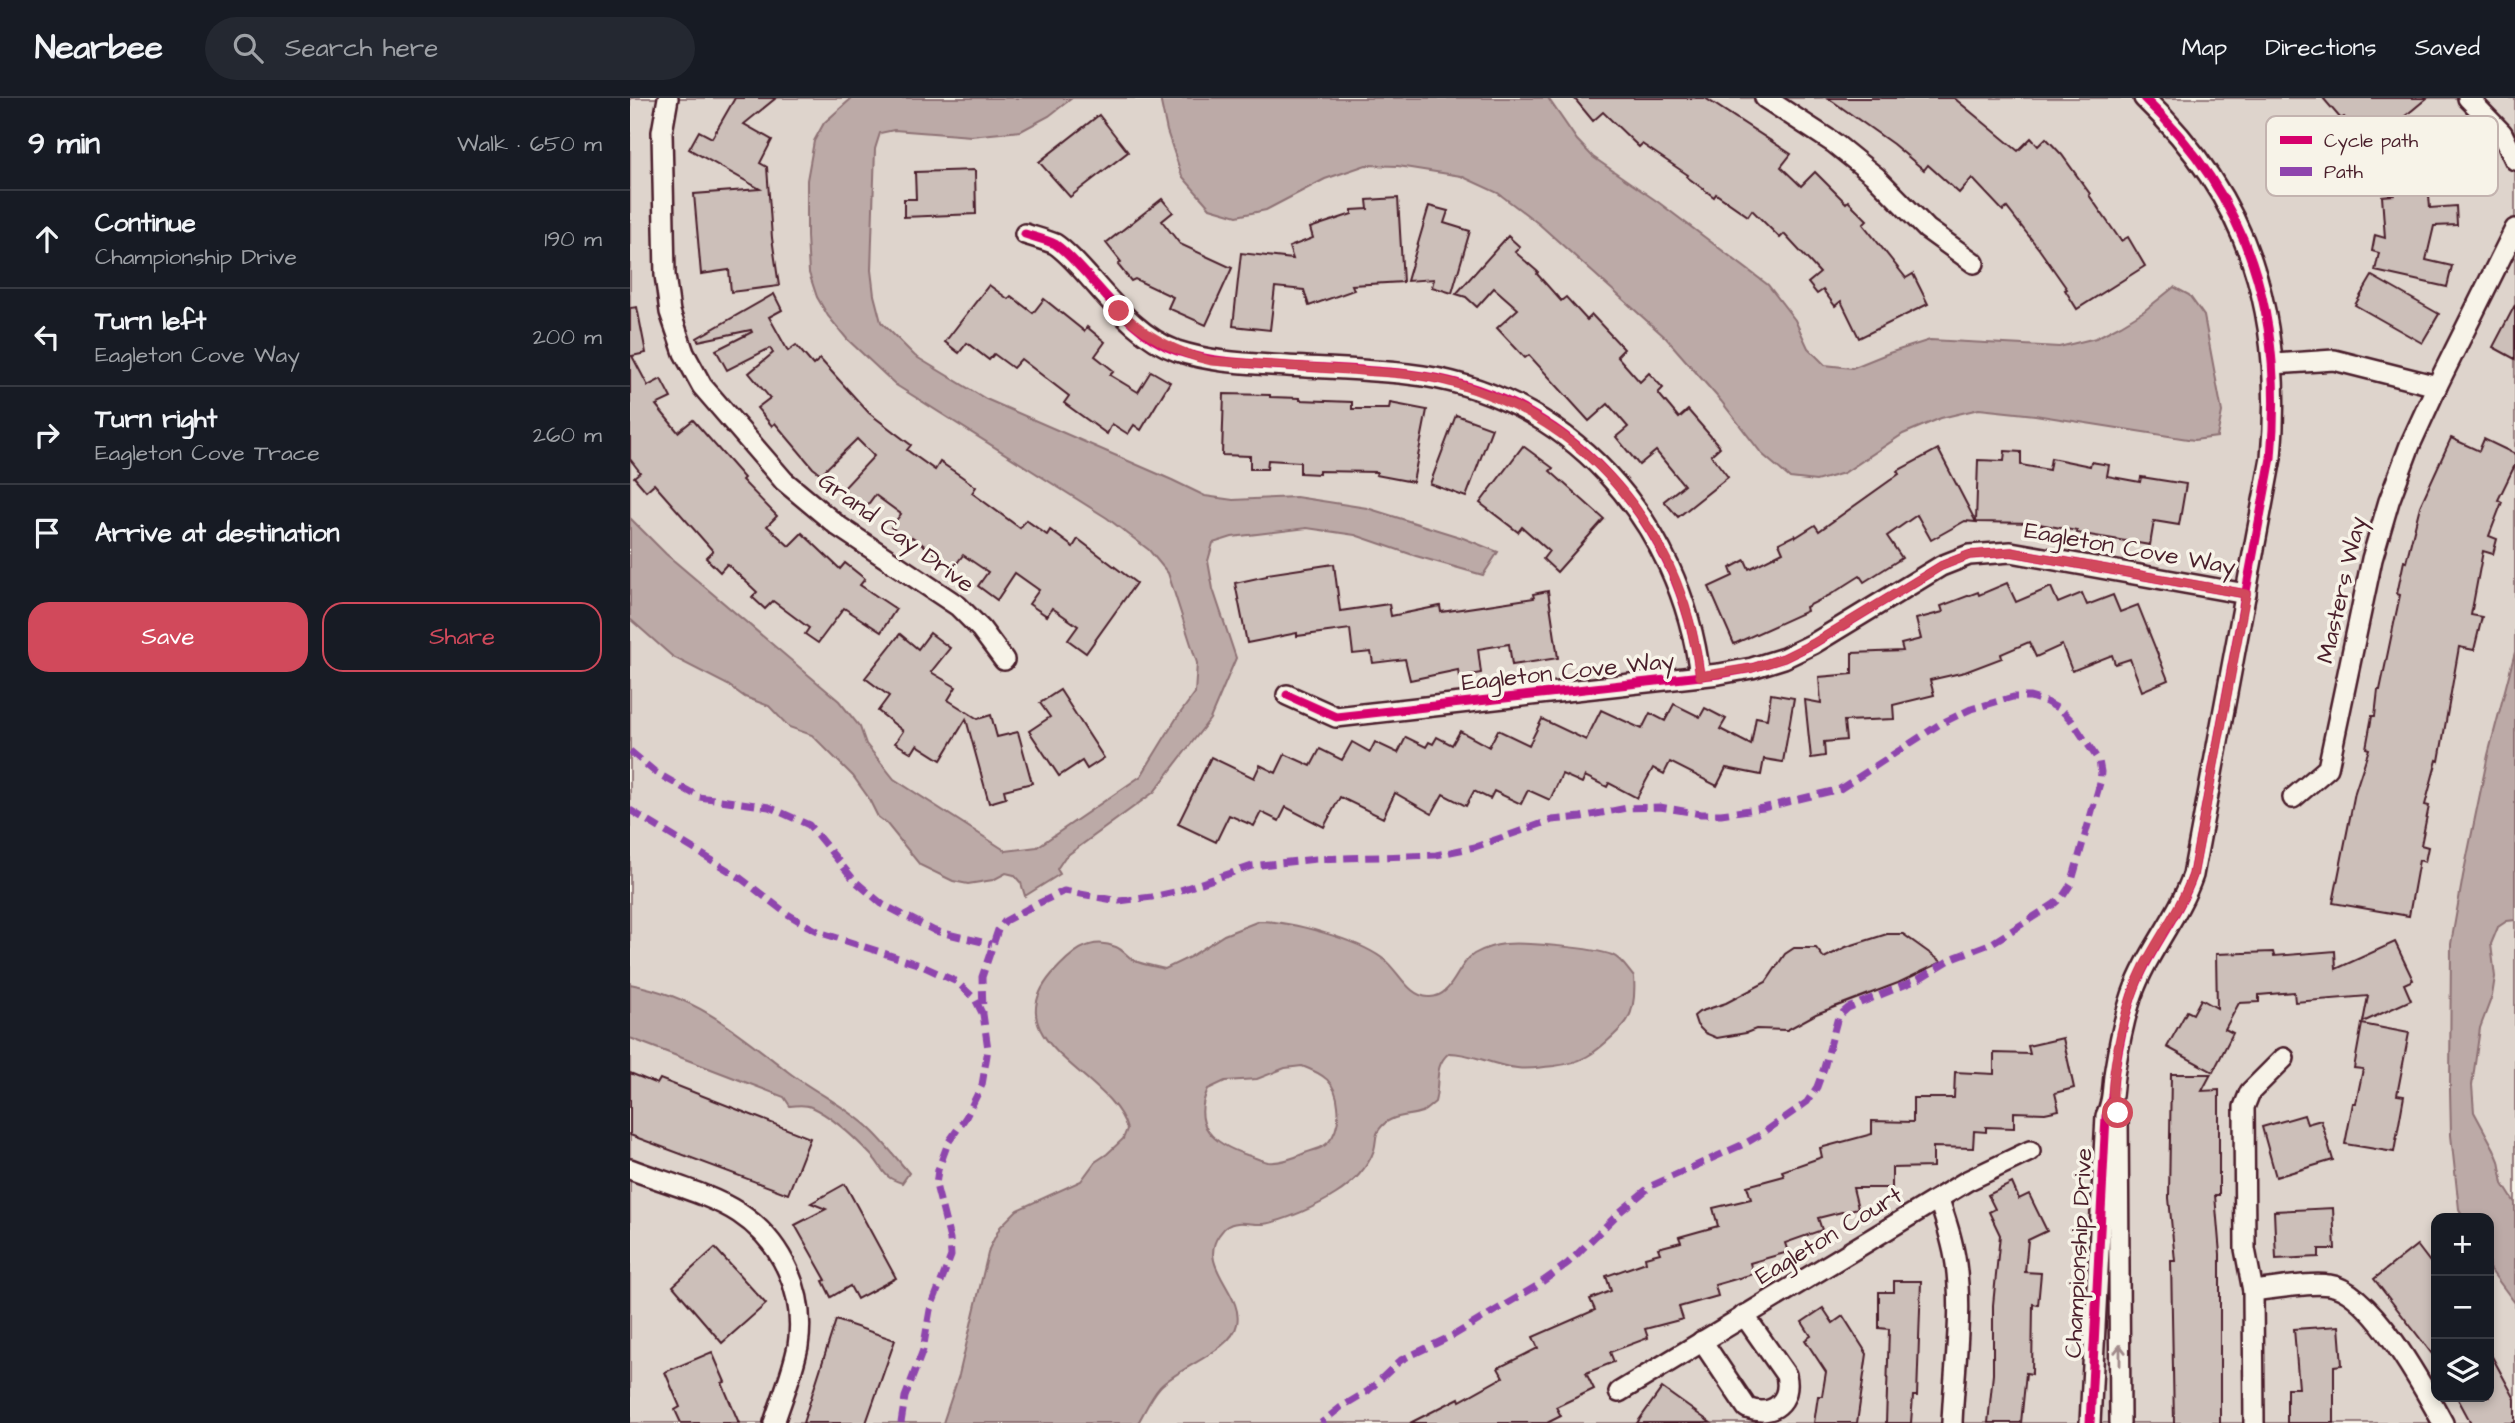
<!DOCTYPE html>
<meta charset="utf-8">
<style>
body{margin:0;font-family:"Architects Daughter",sans-serif;background:#242831;color:#f1f3f6}
.controls{position:absolute;right:21px;bottom:21px;display:grid;overflow:hidden;border-radius:14px;box-shadow:0 4px 10px #0003}
.controls button{width:63px;height:63px;display:grid;place-items:center;padding:0;border:0;border-bottom:2px solid #363941;background:#171b24;color:#f1f3f6;font:35px sans-serif}
.stop{position:absolute;width:21px;height:21px;margin:-16px;border:5px solid #d1495b;border-radius:50%;background:#fff}
.stop.end{background:#d1495b;border-color:#fff;box-shadow:0 2px 7px #0008}
.list{margin:0;padding:0;list-style:none}
h2{display:flex;justify-content:space-between;align-items:center;height:91px;margin:0;padding:0 28px;font-size:30px}
h2 small{font-size:23px;font-weight:400;color:#9ea1a6}
.list li{display:grid;grid-template-columns:46px 1fr auto;gap:21px;align-items:center;box-sizing:border-box;height:98px;padding:0 28px;border-top:2px solid #363941}
.list b{display:block;font-size:26px;white-space:nowrap}
.list p{margin:0;font-size:23px;white-space:nowrap;color:#9ea1a6}
.list em{font-size:23px;font-style:normal;color:#9ea1a6}
.actions{display:flex;gap:14px;padding:21px 28px}
.actions a{flex:1;padding:16px 0;border:2px solid #d1495b;border-radius:21px;text-align:center;font-size:24px;color:#d1495b}
.actions .main{background:#d1495b;color:#fff}
.icon{flex:none;width:38px;height:38px;fill:none;stroke:currentColor;stroke-width:2;stroke-linecap:round;stroke-linejoin:round}
.map{position:relative;flex:none;width:1885px;height:1325px;overflow:hidden}
header{display:flex;align-items:center;gap:42px;box-sizing:border-box;height:98px;padding:0 35px;background:#171b24;border-bottom:2px solid #363941}
header strong{font-size:33px}
nav{display:flex;gap:38px;margin-inline-start:auto;font-size:24px}
.search{width:490px;height:63px;background:#242831;display:flex;align-items:center;gap:18px;box-sizing:border-box;padding:0 24px;border-radius:38px;color:#9ea1a6;font-size:26px}
main{display:flex}
aside{flex:1;background:#171b24}
.map>svg:first-child{display:block}
</style>
<header>
<strong>Nearbee</strong>
<div class="search"><svg class="icon" aria-label="search" viewBox="0 0 24 24"><circle cx="10" cy="10" r="6"/><path d="M15 15l6 6"/></svg>Search here</div>
<nav><a>Map</a><a>Directions</a><a>Saved</a></nav>
</header>
<main>
<aside>
<h2>9 min<small>Walk · 650 m</small></h2>
<ul class="list">
<li><svg class="icon" aria-label="ahead" viewBox="0 0 24 24"><path d="M12 20V5M6 11l6-6 6 6"/></svg><div><b>Continue</b><p>Championship Drive</p></div><em>190 m</em></li>
<li><svg class="icon" aria-label="left" viewBox="0 0 24 24"><path d="M17 20v-9H6M10 6l-5 5 5 5"/></svg><div><b>Turn left</b><p>Eagleton Cove Way</p></div><em>200 m</em></li>
<li><svg class="icon" aria-label="right" viewBox="0 0 24 24"><path d="M7 20v-9h11M14 6l5 5-5 5"/></svg><div><b>Turn right</b><p>Eagleton Cove Trace</p></div><em>260 m</em></li>
<li><svg class="icon" aria-label="arrive" viewBox="0 0 24 24"><path d="M6 21V4h12l-3 4 3 4H6"/></svg><div><b>Arrive at destination</b></div></li>
</ul>
<div class="actions"><a class="main">Save</a><a>Share</a></div>
</aside>
<div class="map">
<svg width="1885" height="1325" viewBox="0 0 1885 1325">
<rect width="100%" height="100%" fill="#f7f3e8"/>
<filter id="ink" filterUnits="userSpaceOnUse"><feTurbulence type="fractalNoise" baseFrequency=".0143" numOctaves="2"/><feDisplacementMap in="SourceGraphic" scale="14" xChannelSelector="R" yChannelSelector="G"/><feConvolveMatrix kernelMatrix="1 2 1 2 8 2 1 2 1" color-interpolation-filters="sRGB"/></filter>
<g filter="url(#ink)">
<path fill="#ded4cc" stroke="#947a7c" stroke-width="2" fill-rule="evenodd" d="M0,0H1885V1325H0ZM1806,1120H1859V1299H1806Z"/>
<g fill="#bcaaa7" stroke="#8e7275" stroke-width="2" fill-rule="evenodd">
<polygon points="222,0 442,0 419,18 391,33 341,38 264,32 250,35 245,51 241,172 244,197 251,224 285,258 356,301 542,382 575,398 603,402 666,399 737,410 833,440 868,454 853,477 786,458 725,437 677,430 602,439 583,445 578,463 583,491 606,560 580,621 524,694 435,759 427,771 430,776 395,798 391,785 384,777 376,775 363,782 338,786 323,783 290,767 257,726 248,719 238,699 223,678 182,637 159,629 139,608 115,599 98,587 43,559 0,521 0,420 36,456 209,603 230,629 236,646 264,681 376,753 407,749 511,678 546,621 565,595 567,565 538,475 519,452 477,420 266,287 217,241 198,218 187,199 179,175 177,138 177,82 184,43 194,25"/>
<polygon points="530,0 918,0 947,42 963,59 1028,104 1138,187 1165,222 1178,250 1195,267 1222,270 1259,255 1300,242 1429,249 1466,240 1491,227 1514,213 1544,189 1559,197 1574,218 1592,314 1587,339 1564,342 1405,317 1349,311 1311,320 1273,336 1214,375 1186,383 1160,380 1132,356 1091,303 1036,240 909,126 868,95 831,78 768,68 736,67 695,81 636,112 607,118 580,110 552,78 537,33"/>
<polygon points="1885,554 1885,822 1877,823 1868,829 1861,846 1865,879 1862,898 1850,930 1842,987 1844,1014 1864,1051 1869,1063 1873,1086 1885,1105 1885,1205 1859,1170 1859,1120 1833,1120 1829,1111 1821,1037 1820,991 1821,846 1833,778 1858,657"/>
<path d="M629,823C660,823 726,841 752,860C768,871 778,900 800,899C823,899 827,866 844,856C853,851 865,847 875,846C894,844 964,850 982,857C991,860 998,872 1004,879C1005,893 1005,908 998,921C995,927 989,932 984,937C964,956 952,965 924,968C911,969 900,972 887,970C863,968 843,955 819,955C803,968 810,986 805,1004C801,1007 796,1012 792,1014C778,1019 763,1016 752,1028C744,1036 747,1042 744,1052C738,1070 722,1086 706,1096C689,1107 653,1124 633,1126C621,1127 607,1121 596,1129C593,1131 591,1135 589,1137C567,1168 614,1196 607,1226C602,1253 550,1268 530,1289C521,1299 515,1313 508,1325H313L329,1277L359,1151L370,1129L387,1112L451,1083L465,1064L477,1056L493,1041L497,1031C482,975 363,945 422,876C439,857 459,837 486,849C493,852 497,858 503,862C513,867 524,868 535,871L560,859L594,837ZM672,968C693,976 706,983 708,1008C710,1023 705,1044 690,1050C685,1052 680,1053 675,1055C664,1060 650,1065 638,1064C632,1063 624,1059 617,1057C584,1046 561,1028 578,991L595,983L627,981L655,970Z"/>
<path d="M0,886C67,899 105,932 157,973C184,994 216,1008 240,1031C254,1044 267,1061 279,1075L272,1085C250,1078 255,1071 241,1057C225,1040 203,1019 181,1009C175,1006 167,1007 160,1008L154,999L0,940Z"/>
</g>
<g fill="#ccbfb9" stroke="#4a1f2b" stroke-width="2">
<polygon points="105,0 146,0 114,26 142,42 130,65 137,69 142,140 149,188 101,194 99,172 71,176 64,96 130,91 59,51 69,33 82,40"/>
<polygon points="944,0 1075,0 1161,56 1151,69 1171,88 1185,74 1216,105 1218,103 1237,122 1233,126 1276,180 1283,176 1298,206 1229,240 1211,203 1205,208 1193,192 1187,196 1178,185 1190,175 1154,136 1150,140 1122,112 1118,118 1086,96 1084,99 1057,79 1058,77 1012,46 1009,49 973,14 963,23"/>
<polygon points="1198,0 1324,0 1388,53 1401,40 1408,48 1416,40 1432,57 1460,96 1459,97 1491,143 1498,139 1515,168 1447,211 1435,192 1437,191 1409,151 1377,110 1373,113 1342,80 1329,95 1298,67 1294,72 1263,46"/>
<polygon points="1693,0 1797,0 1739,48 1714,19 1711,21"/>
<polygon points="469,17 498,54 440,99 409,64"/>
<polygon points="1796,35 1801,45 1814,39 1824,61 1797,73 1800,110 1826,108 1827,127 1804,128 1796,162 1822,168 1817,189 1745,173 1749,155 1742,153 1745,137 1755,140 1752,98 1764,97 1746,58"/>
<polygon points="345,72 346,116 274,119 274,101 286,101 285,74"/>
<polygon points="768,100 773,184 722,187 724,192 679,208 674,192 645,189 640,232 603,228 611,155 663,161 659,149 683,140 680,130 722,116 722,112 738,111 737,102"/>
<polygon points="532,101 543,114 532,123 550,146 602,170 576,227 538,210 543,199 505,181 501,183 488,167 491,164 476,145"/>
<polygon points="799,108 818,113 814,125 840,133 822,195 802,189 804,181 777,183"/>
<polygon points="878,138 890,149 885,154 908,174 907,176 931,203 936,199 957,222 962,217 994,251 987,258 1010,284 1019,275 1033,290 1028,295 1049,320 1058,312 1090,349 1081,357 1098,379 1048,419 1034,403 1054,387 1026,353 1009,367 986,339 998,329 978,306 959,323 899,257 895,260 867,230 888,211 864,190 847,209 836,199 826,196"/>
<polygon points="1742,178 1809,216 1792,245 1725,207"/>
<polygon points="359,187 378,201 381,198 403,215 414,201 454,233 457,229 475,244 465,258 484,273 480,277 508,294 521,273 540,284 511,332 504,327 498,336 482,326 477,336 434,305 439,298 391,261 383,270 364,256 359,262 337,245 329,255 315,244"/>
<polygon points="144,196 152,212 139,219 158,253 166,247 183,267 190,261 239,315 281,347 277,352 305,372 310,364 331,378 346,389 342,395 390,430 396,422 417,437 420,432 443,449 448,441 506,485 456,555 438,542 448,528 422,510 417,518 399,506 409,492 385,475 367,502 348,488 358,474 333,457 324,469 282,439 279,443 261,429 271,416 245,397 236,409 212,392 244,358 227,341 191,376 183,370 145,325 142,328 127,310 140,300 119,275 143,255 140,250 97,272 86,252 122,234 121,232 68,243 67,240"/>
<polygon points="1885,207 1885,261 1863,249"/>
<polygon points="7,209 16,255 2,258 18,288 31,281 41,300 26,307 48,334 63,322 114,380 112,382 147,418 137,428 159,448 172,435 210,471 215,465 235,481 230,487 266,511 251,534 214,510 188,545 175,536 179,530 143,503 135,511 122,499 127,494 97,466 90,474 76,460 83,453 24,386 16,393 4,379 10,374 0,361 0,210"/>
<polygon points="594,296 640,297 640,299 670,300 670,302 722,304 722,311 759,311 760,305 797,312 783,384 746,377 747,374 689,373 689,376 670,375 670,364 638,362 637,371 620,371 620,358 592,357"/>
<polygon points="826,317 862,330 836,399 800,386"/>
<polygon points="1821,340 1849,353 1854,341 1885,356 1885,367 1868,402 1872,404 1859,438 1867,441 1863,456 1853,453 1841,517 1852,519 1844,552 1829,549 1809,663 1807,662 1795,707 1799,708 1791,747 1798,749 1795,764 1789,762 1779,818 1703,805 1725,694 1739,651 1736,650 1742,618 1745,618 1748,592 1750,592 1770,497 1767,496 1774,463 1776,464 1790,408"/>
<polygon points="893,348 923,370 920,373 974,421 927,474 913,461 919,453 892,429 888,434 850,405"/>
<polygon points="1308,351 1346,424 1335,423 1301,442 1287,417 1257,438 1272,460 1234,484 1230,478 1200,497 1176,509 1177,513 1104,546 1079,489 1103,478 1100,470 1115,462 1119,471 1153,454 1149,445 1165,437 1166,439 1185,427 1189,433 1269,376 1267,373"/>
<polygon points="1375,353 1391,354 1391,367 1419,372 1421,360 1460,368 1461,364 1479,367 1477,378 1510,384 1511,379 1556,386 1549,427 1524,423 1520,447 1447,435 1447,433 1404,425 1346,424 1348,362 1374,363"/>
<polygon points="704,466 710,513 759,506 761,518 810,508 811,514 904,500 903,496 918,493 928,560 882,567 879,546 848,551 851,575 829,579 828,572 780,582 775,561 743,565 741,554 723,556 720,531 667,538 667,535 617,545 605,485 637,478 637,476"/>
<polygon points="1377,485 1386,504 1421,489 1428,505 1452,495 1457,507 1483,497 1490,514 1508,507 1538,582 1512,593 1500,561 1485,566 1482,557 1442,573 1432,547 1406,559 1399,544 1371,556 1372,560 1335,574 1300,582 1304,597 1263,607 1264,621 1214,623 1216,642 1194,644 1195,658 1181,660 1175,602 1191,605 1189,579 1222,576 1222,555 1273,553 1271,546 1291,541 1286,521 1313,514 1311,508 1348,494 1349,497"/>
<polygon points="300,535 320,550 301,574 326,589 318,602 348,621 361,617 367,639 388,634 402,685 374,692 376,700 359,705 336,621 311,662 287,647 282,655 265,645 273,633 248,613 259,598 235,580 270,536 288,551"/>
<polygon points="430,592 474,660 457,671 452,663 429,678 399,633 420,619 410,605"/>
<polygon points="1141,596 1164,600 1153,664 1134,661 1131,677 1096,670 1087,688 1040,664 1034,676 1023,670 1007,700 979,685 977,689 955,678 952,685 932,676 920,702 898,692 891,706 864,693 860,701 844,693 836,708 813,696 802,716 765,695 753,720 710,699 694,729 656,709 649,723 631,714 624,728 599,717 586,744 548,726 581,659 624,680 630,667 646,675 655,656 681,668 690,651 712,662 722,644 740,654 745,644 768,655 776,639 796,649 799,644 803,646 807,639 822,647 830,633 859,649 868,632 899,647 912,621 956,642 971,612 1012,631 1020,615 1035,623 1044,606 1070,619 1075,610 1096,621 1090,631 1121,647 1126,619 1137,621"/>
<polygon points="1257,836 1273,836 1312,864 1268,885 1186,916 1157,932 1126,931 1116,935 1087,940 1075,935 1067,927 1064,918 1069,914 1096,905 1136,884 1155,856 1164,850 1186,850 1194,860 1216,849"/>
<polygon points="1765,844 1783,882 1774,886 1781,902 1733,924 1738,898 1665,904 1664,894 1629,897 1629,904 1609,905 1595,931 1603,935 1583,974 1537,949 1557,913 1563,916 1571,901 1587,910 1586,856 1643,854 1644,858 1705,853 1706,871"/>
<polygon points="1732,926 1779,935 1767,997 1774,998 1764,1054 1715,1046 1723,1005 1726,1005 1733,971 1724,970"/>
<polygon points="1433,940 1444,990 1425,995 1429,1012 1415,1015 1384,1014 1384,1030 1356,1029 1356,1034 1344,1033 1343,1050 1303,1049 1303,1069 1262,1070 1262,1090 1223,1090 1228,1110 1188,1120 1192,1132 1155,1145 1158,1154 1120,1165 1123,1176 1085,1187 1088,1198 1049,1209 1053,1221 1015,1231 1018,1240 980,1254 984,1264 956,1275 964,1291 926,1309 931,1318 917,1325 780,1325 829,1300 830,1303 873,1279 868,1270 908,1250 903,1239 965,1212 960,1201 981,1193 976,1178 1016,1164 1015,1159 1030,1155 1028,1150 1051,1144 1049,1139 1088,1128 1083,1110 1121,1101 1117,1088 1154,1078 1152,1073 1192,1059 1190,1050 1242,1036 1242,1023 1283,1024 1283,1000 1324,1000 1325,974 1364,976 1364,955 1400,956 1398,948"/>
<polygon points="0,975 27,986 30,981 180,1040 158,1096 0,1037"/>
<polygon points="1541,976 1581,976 1572,993 1589,992 1589,1097 1585,1097 1590,1156 1590,1325 1544,1325 1541,1163 1545,1163 1539,1100"/>
<polygon points="1674,1017 1677,1026 1691,1022 1703,1062 1646,1079 1632,1029"/>
<polygon points="1382,1085 1389,1101 1399,1096 1417,1133 1398,1142 1395,1174 1411,1175 1408,1207 1403,1206 1402,1276 1396,1275 1391,1325 1358,1325 1363,1276 1363,1207 1370,1137 1359,1114 1365,1111 1358,1097"/>
<polygon points="215,1086 266,1180 227,1201 220,1188 201,1199 193,1183 196,1182 165,1127 196,1111 181,1105"/>
<polygon points="1703,1110 1705,1151 1689,1151 1689,1159 1646,1161 1644,1113"/>
<polygon points="1787,1147 1806,1172 1806,1261 1744,1181"/>
<polygon points="85,1150 136,1206 92,1245 43,1188"/>
<polygon points="1264,1183 1291,1183 1287,1298 1283,1298 1281,1325 1256,1325 1259,1231 1249,1230 1249,1194 1264,1194"/>
<polygon points="1193,1210 1203,1225 1213,1218 1237,1256 1227,1325 1184,1325 1188,1298 1192,1298 1196,1274 1175,1242 1181,1238 1172,1224"/>
<polygon points="206,1222 265,1242 236,1325 173,1325"/>
<polygon points="1709,1228 1712,1267 1704,1268 1704,1325 1657,1325 1657,1290 1669,1290 1664,1231"/>
<polygon points="1859,1253 1885,1301 1885,1325 1841,1325 1827,1299 1859,1299"/>
<polygon points="82,1254 95,1284 92,1285 109,1325 51,1325 45,1312 50,1309 35,1274"/>
<polygon points="1032,1290 1081,1325 1007,1325"/>
</g>
<g fill="none" stroke-linecap="round" stroke-linejoin="round">
<defs>
<g id="minor">
<polyline points="38,0 32,34 35,177 40,214 54,255 72,288 154,383 208,428 328,508 351,531 374,562"/>
<polyline points="1135,0 1204,45 1246,79 1297,131 1344,165"/>
<polyline points="1838,0 1872,35 1885,62"/>
<path d="M395,136C404,139 416,142 425,146C437,154 449,168 459,179C484,207 510,240 547,253C578,263 608,265 641,267C686,270 732,271 778,276C937,293 1051,423 1070,578"/>
<polyline points="1644,266 1704,262 1807,288"/>
<polyline points="657,597 706,619 1089,576 1122,570 1154,560 1183,546 1311,468 1339,457 1381,454 1616,496"/>
<polyline points="1663,700 1698,670 1742,461 1759,403 1780,347 1807,288 1885,131"/>
<polyline points="1488,1015 1490,1325"/>
<path d="M0,1071C33,1084 80,1096 109,1115C153,1144 176,1196 168,1248C163,1274 152,1300 144,1325"/>
<path d="M1309,1102C1316,1123 1323,1144 1326,1166C1333,1218 1324,1273 1322,1325"/>
<path d="M1623,1193C1643,1191 1681,1184 1699,1187C1741,1192 1794,1290 1813,1325"/>
<path d="M1072,1243L1117,1310C1143,1320 1162,1303 1156,1277L1114,1217"/>
<polyline points="989,1294 1337,1083 1400,1053"/>
<path d="M1460,1325L1476,1018C1484,1002 1482,988 1485,971C1489,946 1494,921 1502,897C1517,854 1548,820 1563,777L1641,360C1654,216 1620,102 1514,0"/>
<polyline points="1624,1325 1623,1193 1615,1151 1614,1009 1620,994 1654,960"/>
</g>
</defs>
<use href="#minor" stroke="#4a1f2b" stroke-width="24"/>
<use href="#minor" stroke="#f7f3e8" stroke-width="19"/>
<g stroke="#8e44ad" stroke-width="7" stroke-dasharray="14 7" stroke-linecap="butt">
<polyline points="0,653 25,674 69,699 139,709 179,727 225,783 252,806 305,833 361,846"/>
<polyline points="0,712 109,779 156,815 176,827 192,835 290,867 327,884 345,901 352,915"/>
<polyline points="271,1325 275,1299 293,1252 300,1212 321,1158 320,1141 306,1087 308,1072 318,1045 336,1019 352,987 358,951 353,916 352,879 368,832 375,823 397,811 434,793 489,803 522,799 545,794 622,768 686,761 806,757 845,749 922,722 951,719 997,710 1030,709 1071,716 1091,716 1133,710 1210,691 1310,626 1341,611 1383,599 1400,599 1416,604 1431,612 1442,623 1469,663 1471,674 1470,685 1441,786 1433,798 1424,806 1362,845 1323,860 1287,882 1218,910 1208,919 1194,970 1187,989 1177,1004 1133,1035 1116,1045 1021,1088 991,1113 938,1165 905,1189 824,1237 771,1262 738,1293 711,1309 691,1325"/>
</g>
<defs>
<g id="cycleway">
<path d="M395,136C404,139 416,142 425,146C437,154 449,168 459,179C484,207 510,240 547,253C578,263 608,265 641,267C686,270 732,271 778,276C937,293 1051,423 1070,578"/>
<polyline points="657,597 706,619 1089,576 1122,570 1154,560 1183,546 1311,468 1339,457 1381,454 1616,496"/>
<path d="M1460,1325L1476,1018C1484,1002 1482,988 1485,971C1489,946 1494,921 1502,897C1517,854 1548,820 1563,777L1641,360C1654,216 1620,102 1514,0"/>
</g>
</defs>
<use href="#cycleway" stroke="#f7f3e8" stroke-width="13"/>
<use href="#cycleway" stroke="#d6006c" stroke-width="9"/>
</g>
<defs><path id="oneway-shaft" d="M-6 0H5M1.5-3L5.5 0L1.5 3" fill="none" stroke-width="1.6" stroke-linecap="round" stroke-linejoin="round" transform="scale(1.75)"/></defs>
<use stroke="#a0898a" href="#oneway-shaft" transform="translate(1490 1257) rotate(-90)"/>
</g>
<g fill="none" stroke-linecap="round" stroke-linejoin="round" filter="url(#ink)">
<path stroke="#d1495b" stroke-width="9" d="M489,213C517,238 544,254 581,263C627,266 673,269 719,272C754,275 789,275 823,285C962,324 1053,437 1070,578L1122,570L1154,560L1184,545L1311,468L1339,457L1381,454L1616,496L1563,777C1551,810 1530,837 1514,868C1500,897 1491,930 1486,962C1484,980 1479,999 1488,1015"/>
</g>
<g text-anchor="middle" dominant-baseline="central" stroke-width="7" stroke-linejoin="round" paint-order="stroke">
<g font-size="24" fill="#4a1f2b" stroke="#f7f3e8">
<text transform="translate(266 435) rotate(36)">Grand Cay Drive</text>
<text transform="translate(1500 451) rotate(10)">Eagleton Cove Way</text>
<text transform="translate(1712 492) rotate(-77)">Masters Way</text>
<text transform="translate(938 574) rotate(-6)">Eagleton Cove Way</text>
<text transform="translate(1199 1138) rotate(-31)">Eagleton Court</text>
<text transform="translate(1449 1155) rotate(-87)">Championship Drive</text>
</g>
</g>
<rect x="1636" y="18" width="232" height="80" rx="10" fill="#f7f3e8" stroke="#c3b3af" stroke-width="2"/>
<rect x="1650" y="38" width="32" height="8" fill="#d6006c"/>
<rect x="1650" y="69" width="32" height="9" fill="#8e44ad"/>
<g font-size="19" fill="#4a1f2b">
<text x="1694" y="49">Cycle path</text>
<text x="1694" y="80">Path</text>
</g>
</svg>
<div class="controls">
<button>+</button>
<button>−</button>
<button><svg class="icon" aria-label="layers" viewBox="0 0 24 24"><path d="M12 4l9 5-9 5-9-5zM3 14l9 5 9-5"/></svg></button>
</div>
<div class="stop" style="left:1488px;top:1015px"></div>
<div class="stop end" style="left:489px;top:213px"></div>
</div>
</main>
